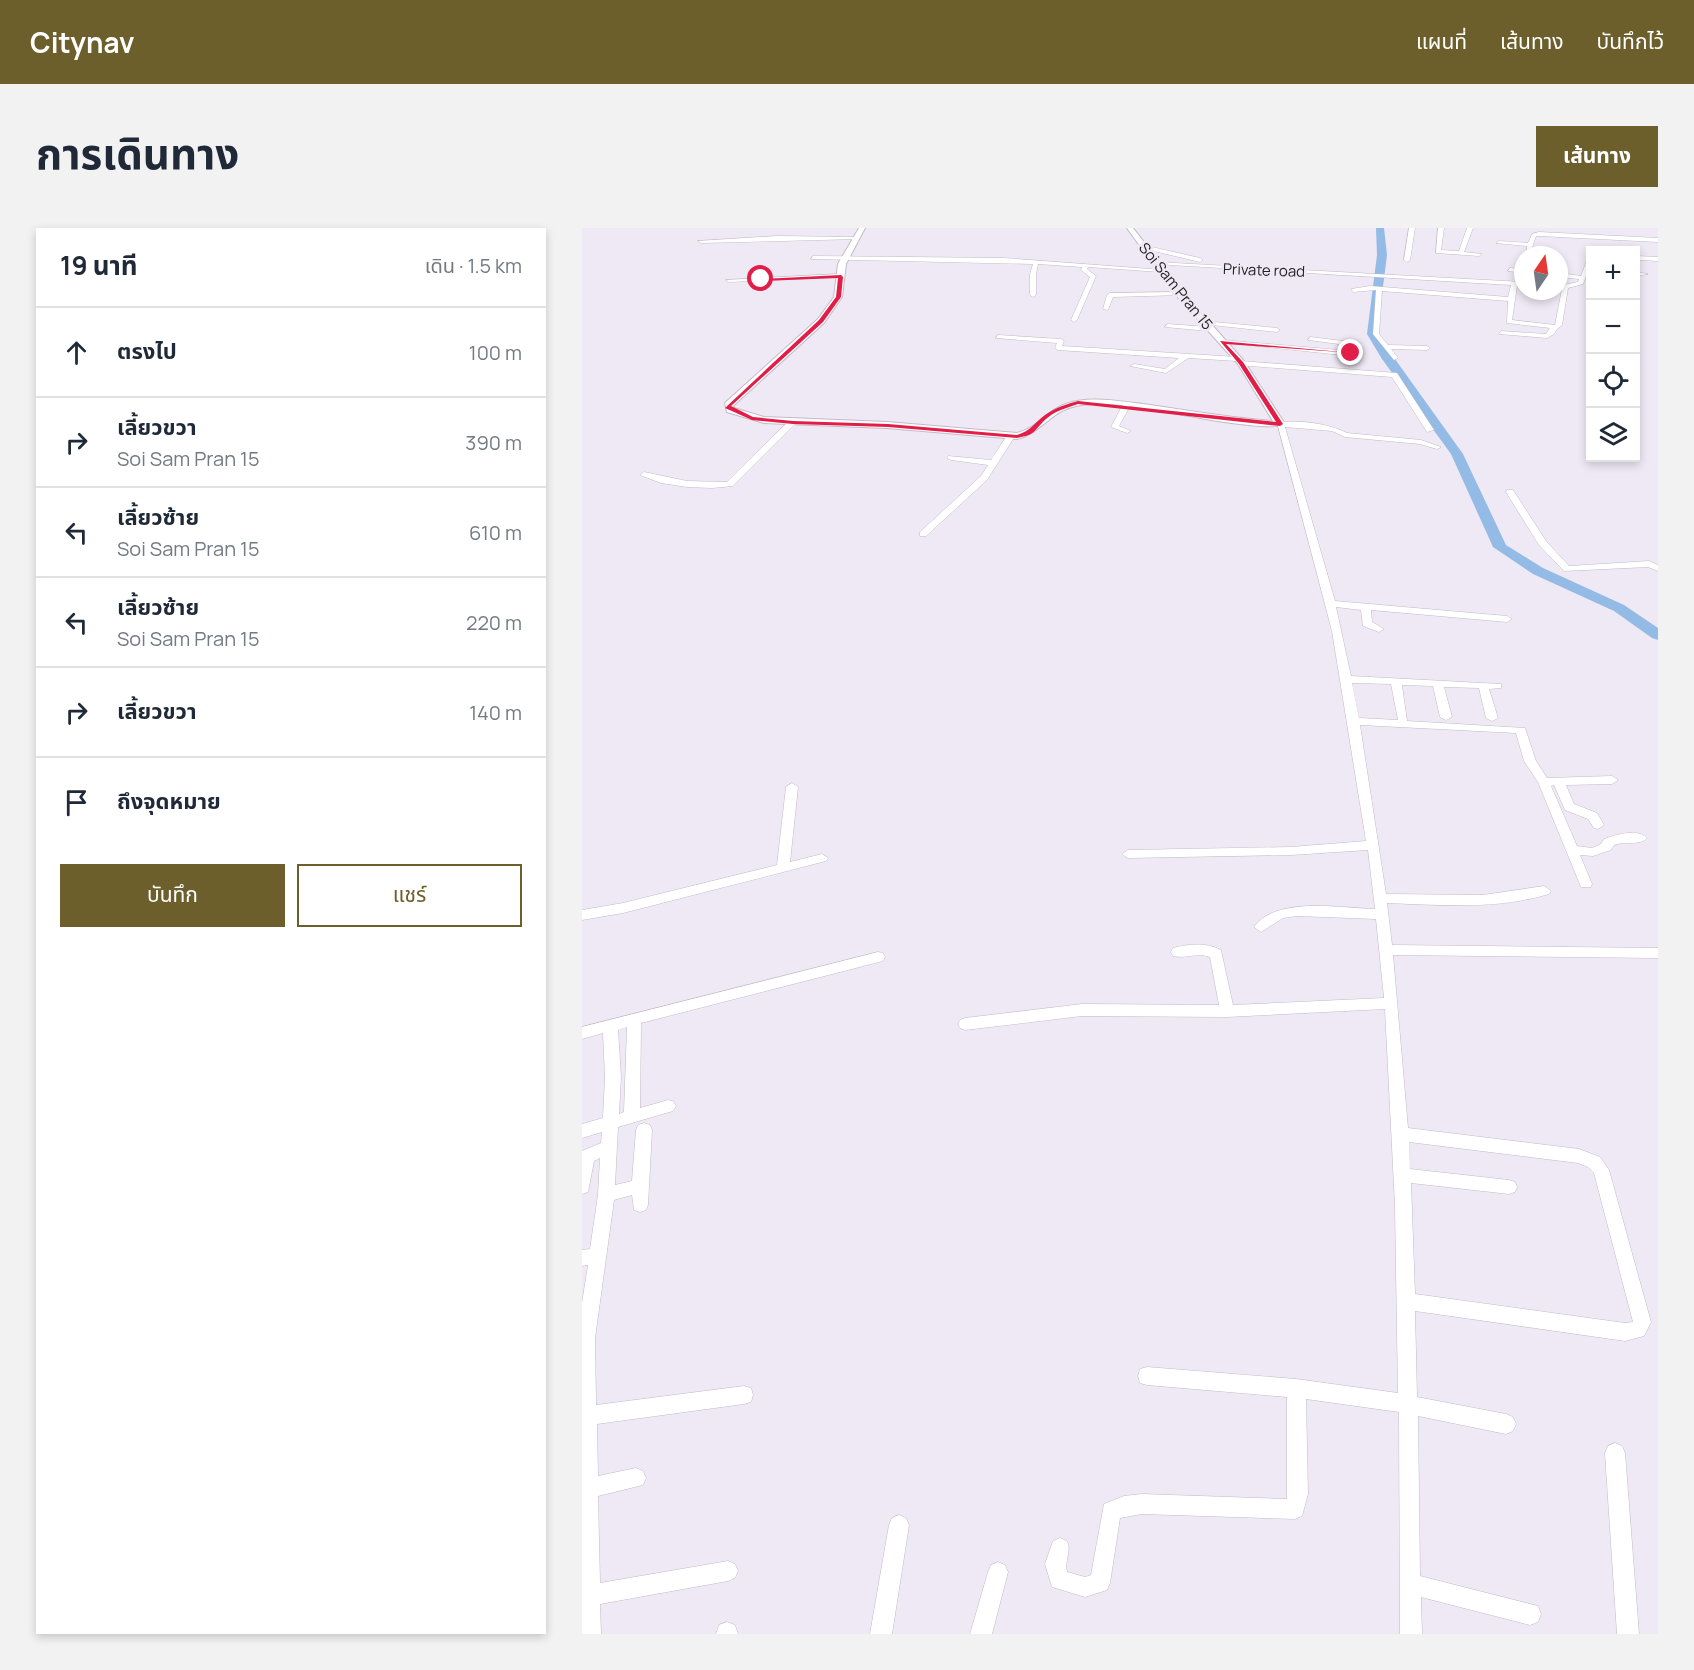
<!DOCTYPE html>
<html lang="th">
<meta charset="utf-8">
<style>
body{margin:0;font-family:Manrope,"Noto Sans Thai",sans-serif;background:#f2f2f3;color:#1f2937}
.controls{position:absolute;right:18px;top:18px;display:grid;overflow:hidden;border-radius:0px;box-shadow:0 3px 9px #0003}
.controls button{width:54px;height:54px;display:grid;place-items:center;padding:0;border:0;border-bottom:2px solid #e0e1e3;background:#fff;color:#1f2937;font:30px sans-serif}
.compass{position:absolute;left:932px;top:18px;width:54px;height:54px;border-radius:50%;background:#fff;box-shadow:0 3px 9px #0003;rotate:13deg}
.stop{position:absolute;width:18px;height:18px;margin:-14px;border:4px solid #e11d48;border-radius:50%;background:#fff}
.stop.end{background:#e11d48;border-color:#fff;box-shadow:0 2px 6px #0008}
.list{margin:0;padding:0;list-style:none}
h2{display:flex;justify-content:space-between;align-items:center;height:78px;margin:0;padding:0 24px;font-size:26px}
h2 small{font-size:20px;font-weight:400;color:#747a83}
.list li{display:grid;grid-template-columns:39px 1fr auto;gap:18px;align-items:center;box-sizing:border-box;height:90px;padding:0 24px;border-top:2px solid #e0e1e3}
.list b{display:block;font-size:22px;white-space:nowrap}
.list p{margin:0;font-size:20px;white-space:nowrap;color:#747a83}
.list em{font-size:20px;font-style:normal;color:#747a83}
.actions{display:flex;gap:12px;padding:18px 24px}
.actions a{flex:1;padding:14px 0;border:2px solid #6d5f2c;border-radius:0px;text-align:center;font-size:21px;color:#6d5f2c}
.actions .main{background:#6d5f2c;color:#fff}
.icon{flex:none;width:33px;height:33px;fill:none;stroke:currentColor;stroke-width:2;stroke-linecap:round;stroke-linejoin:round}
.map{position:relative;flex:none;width:1076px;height:1406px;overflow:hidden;border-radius:0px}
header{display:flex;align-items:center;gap:36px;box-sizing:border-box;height:84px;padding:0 30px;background:#6d5f2c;color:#fff}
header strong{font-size:28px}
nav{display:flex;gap:33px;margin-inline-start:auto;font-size:21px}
.intro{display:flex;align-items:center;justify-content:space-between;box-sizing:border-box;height:144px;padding:0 36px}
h1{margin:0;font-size:42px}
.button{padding:15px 27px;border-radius:0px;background:#6d5f2c;color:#fff;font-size:21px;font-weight:700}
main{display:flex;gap:36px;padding:0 36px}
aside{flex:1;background:#fff;border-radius:0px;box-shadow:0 3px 9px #0003}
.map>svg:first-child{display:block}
</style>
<header>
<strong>Citynav</strong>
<nav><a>แผนที่</a><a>เส้นทาง</a><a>บันทึกไว้</a></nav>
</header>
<div class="intro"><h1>การเดินทาง</h1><a class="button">เส้นทาง</a></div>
<main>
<aside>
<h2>19 นาที<small>เดิน · 1.5 km</small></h2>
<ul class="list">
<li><svg class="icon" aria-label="ahead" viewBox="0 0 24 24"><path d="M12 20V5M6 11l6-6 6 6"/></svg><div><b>ตรงไป</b></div><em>100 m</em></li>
<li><svg class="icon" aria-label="right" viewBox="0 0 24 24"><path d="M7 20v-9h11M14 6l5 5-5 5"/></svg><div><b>เลี้ยวขวา</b><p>Soi Sam Pran 15</p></div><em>390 m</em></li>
<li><svg class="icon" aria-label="left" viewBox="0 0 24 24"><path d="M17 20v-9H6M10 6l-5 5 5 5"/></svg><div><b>เลี้ยวซ้าย</b><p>Soi Sam Pran 15</p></div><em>610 m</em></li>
<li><svg class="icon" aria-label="left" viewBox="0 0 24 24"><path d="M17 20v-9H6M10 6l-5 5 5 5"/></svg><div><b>เลี้ยวซ้าย</b><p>Soi Sam Pran 15</p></div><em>220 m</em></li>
<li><svg class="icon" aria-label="right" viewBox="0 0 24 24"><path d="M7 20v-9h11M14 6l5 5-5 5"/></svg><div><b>เลี้ยวขวา</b></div><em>140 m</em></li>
<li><svg class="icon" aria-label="arrive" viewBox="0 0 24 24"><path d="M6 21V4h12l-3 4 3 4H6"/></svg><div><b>ถึงจุดหมาย</b></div></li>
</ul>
<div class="actions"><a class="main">บันทึก</a><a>แชร์</a></div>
</aside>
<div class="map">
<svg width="1076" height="1406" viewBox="0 0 1076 1406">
<rect width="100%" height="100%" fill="#efe9f5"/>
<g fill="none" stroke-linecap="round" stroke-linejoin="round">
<polygon fill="#93bbe5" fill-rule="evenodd" points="794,0 802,0 805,27 795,106 881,226 924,317 961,340 1042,377 1076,400 1076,412 1070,410 1032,383 951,346 911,319 869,226 800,131 785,106 795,27"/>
<defs>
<g id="minor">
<polygon points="827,0 833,0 828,32 825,34 822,32"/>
<polygon points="856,0 862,0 859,22 877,23 885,0 891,0 882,24 900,26 897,28 854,25"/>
<polygon points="957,4 1076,10 1076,14 957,8 954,8 950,20 951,27 945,27 945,18 914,15 917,13 946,15 950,6"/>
<polygon points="195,8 273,9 276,11 119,15 116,13"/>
<polygon points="561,17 618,30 621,32 618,34 559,20"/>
<polygon points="231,28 422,30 582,42 579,44 506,39 505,41 514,48 495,92 492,94 489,92 508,49 499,42 500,39 456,36 454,46 454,67 451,69 448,67 448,46 451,36 229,31"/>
<polygon points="1054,28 1076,29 1076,33 1058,32 1055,35"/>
<polygon points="1008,30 1008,38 1001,56 986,60 980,97 975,101 972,106 965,110 917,106 919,103 964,106 968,100 925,95 926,73 800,63 797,106 806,117 845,118 848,120 845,122 809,121 816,130 812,132 791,106 794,62 771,64 769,61 788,58 926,69 929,57 571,36 574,34 941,54 941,58 935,58 930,92 973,97 980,61 977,62 977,58 996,54 997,51 977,49 977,45 999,48 1005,32"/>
<polygon points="928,40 941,41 941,45 926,43"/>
<polygon points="1054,44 1066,46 1054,48"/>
<polygon points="258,46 260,49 147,54 144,52"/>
<polygon points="598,64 600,67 531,69 526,82 521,81 525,67 528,65"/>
<polygon points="622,93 695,100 698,102 695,104 620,96"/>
<polygon points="585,96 627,99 630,101 627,103 583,99"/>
<polygon points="416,107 479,111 482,113 480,118 655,129 659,131 655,133 606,130 584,145 548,138 552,136 583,141 597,130 476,122 473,120 475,115 414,110"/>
<polygon points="728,109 761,113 765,116 764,122 769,123 772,118 777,119 774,126 760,127 637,114 640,112 757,122 757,116 726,112"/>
<polygon points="659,133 815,145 852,202 845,204 810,149 656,137 656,133"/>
<polygon points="544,176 548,178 537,198 549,203 545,205 529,199 540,178"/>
<polygon points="208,192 215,194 151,258 130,260 105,259 79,255 58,247 62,244 105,253 145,254"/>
<path d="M695,194C717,192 746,195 765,205L839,212L859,219L855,221L838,216L763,209L750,203L703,199L753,373L925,388L930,391L925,394L789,382L790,394L802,401L797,404L781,398L779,382L754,379L769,448L919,456V460L907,461L916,490L910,493L904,490L897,460L862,459L870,489L864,492L858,489L851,458L820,457L825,493L943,500L954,533L965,550L1030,548L1036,552L1030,556L984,557L992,576L1015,585L1022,597L1016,601L1012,600L1006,591L983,582L972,557L969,558L995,618L1010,620L1019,616L1022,611C1034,607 1055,600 1065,610C1058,618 1042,613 1032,617L1029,622L1011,628L998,627L1010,656L1009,659H999L956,554L942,533L934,505L778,497L804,666L901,667L962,658L969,663L967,666C914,682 859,677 805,675L810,717L1076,720V730L811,727L826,900L997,921L1018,929L1027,942L1069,1094L1062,1108L1043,1113L833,1083L835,1169L924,1186L931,1189L934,1196L931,1203L924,1206L836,1188L838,1348L956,1378L959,1386L956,1394L948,1397L839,1369L840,1406H818L817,1184L724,1171L726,1266L720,1288L713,1291L560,1286L538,1290L528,1355L525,1362L503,1369L470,1359L463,1336L471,1313L478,1310L485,1313C490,1324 482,1332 485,1344L503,1349L509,1347L522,1276L542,1268L560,1266L705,1271V1169L565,1157L558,1155L556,1148L558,1141L565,1139L714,1151L816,1165L813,978L803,781L645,789L500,788L383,802L378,800L376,796L378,792L383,790L500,776L637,777L628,729C616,724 603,731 591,728L589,724L591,720C607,716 624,714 639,722L651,777L802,770L794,691L715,688L701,690L679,704L672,699C693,668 760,680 793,681L786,622L709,627L546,630L540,626L546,622L709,619L784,613L750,403ZM770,455L809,456L816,492L777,490ZM827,914L996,935L1006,939L1012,945L1051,1094L1043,1095L833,1066L829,955L927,966L933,964L935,959L933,954L927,952L828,941Z"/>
<polygon points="426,206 433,208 405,252 344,308 338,308 338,304 399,248 406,237 369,232 365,230 366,228 409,232"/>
<polygon points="925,262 931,262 964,313 987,338 1067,333 1076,337 1076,343 1066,339 982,343 957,317 924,264"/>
<polygon points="210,555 216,559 208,634 240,626 246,630 244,633 41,685 0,692 0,682 41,675 195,637 204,559"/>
<path d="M296,724L301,725L303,729L301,733L59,795L58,880L86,872L91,873L94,878L91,883L36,899L33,957L50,953L54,902L56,897L62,895L68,897L70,902L66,977L64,982L58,984L52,982L50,967L32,972L13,1110L14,1177L162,1158L169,1160L171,1167L169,1174L162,1176L15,1196L16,1248L54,1240L61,1243L64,1250L61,1257L16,1268L18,1355L146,1333L153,1336L156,1343L153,1350L146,1353L18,1376L19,1406H0V1075L6,1037L0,1038V1022L8,1021L16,967L18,930L12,933L6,964L0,966V923L19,915L20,904L0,910V896L21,890L23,849L21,805L0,811V799ZM45,799L42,884L37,886L39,849L36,802Z"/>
<polygon points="1033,1215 1040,1218 1043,1225 1057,1406 1035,1406 1023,1225 1026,1218"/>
<polygon points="317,1287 324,1290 327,1297 310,1406 288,1406 307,1297 310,1290"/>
<polygon points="416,1334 423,1337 426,1344 410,1406 388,1406 406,1344 409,1337"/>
<polygon points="145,1394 153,1397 156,1406 134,1406 137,1397"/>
</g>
<path id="tertiary" d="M277,0H283L264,36L260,69L242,95L151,178L152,180L182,189L305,194L435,205C458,200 467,177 495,173C519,169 544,174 568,177C609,183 650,190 691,193L656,136L592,65L545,0H551L598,61L662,133L703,196C693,203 628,192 613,189C578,184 523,169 490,179C468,185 457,206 435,211L305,200L182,195L145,184L143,175L236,91L252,69L256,36Z"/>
</defs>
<use href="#minor" stroke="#c1bbc6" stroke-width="1"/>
<use href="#tertiary" stroke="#c1bbc6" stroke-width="2"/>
<use href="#minor" fill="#fff" fill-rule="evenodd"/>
<use href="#tertiary" fill="#fff" fill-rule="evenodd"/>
</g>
<path fill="#e11d48" d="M259,47L261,49L259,69L241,94L149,178L171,189L211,193L306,196L435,207C449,203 452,195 463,187C473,180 484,176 496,173L694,194L657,136L638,113L771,125L644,116L661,134L701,196L698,198L496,176C484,180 473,183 464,191C450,204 455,206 435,210L306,199L211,196L170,192L143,180L237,92L254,69L256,50L179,53L178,51Z"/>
<g text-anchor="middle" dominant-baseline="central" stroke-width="6" stroke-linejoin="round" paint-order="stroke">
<g font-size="15" fill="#232125" stroke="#efe9f5">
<text transform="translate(682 42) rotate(2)">Private road</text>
<text transform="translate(594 58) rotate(51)">Soi Sam Pran 15</text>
</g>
</g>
</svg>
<div class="controls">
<button>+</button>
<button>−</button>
<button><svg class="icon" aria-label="locate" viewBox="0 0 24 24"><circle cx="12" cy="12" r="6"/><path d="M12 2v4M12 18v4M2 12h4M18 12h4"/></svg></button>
<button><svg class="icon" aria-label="layers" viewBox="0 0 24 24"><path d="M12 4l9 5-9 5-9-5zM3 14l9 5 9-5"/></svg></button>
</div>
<svg class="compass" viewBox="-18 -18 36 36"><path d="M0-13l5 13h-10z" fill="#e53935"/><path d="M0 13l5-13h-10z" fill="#747a83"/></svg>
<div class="stop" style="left:179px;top:51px"></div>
<div class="stop end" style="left:769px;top:125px"></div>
</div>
</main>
